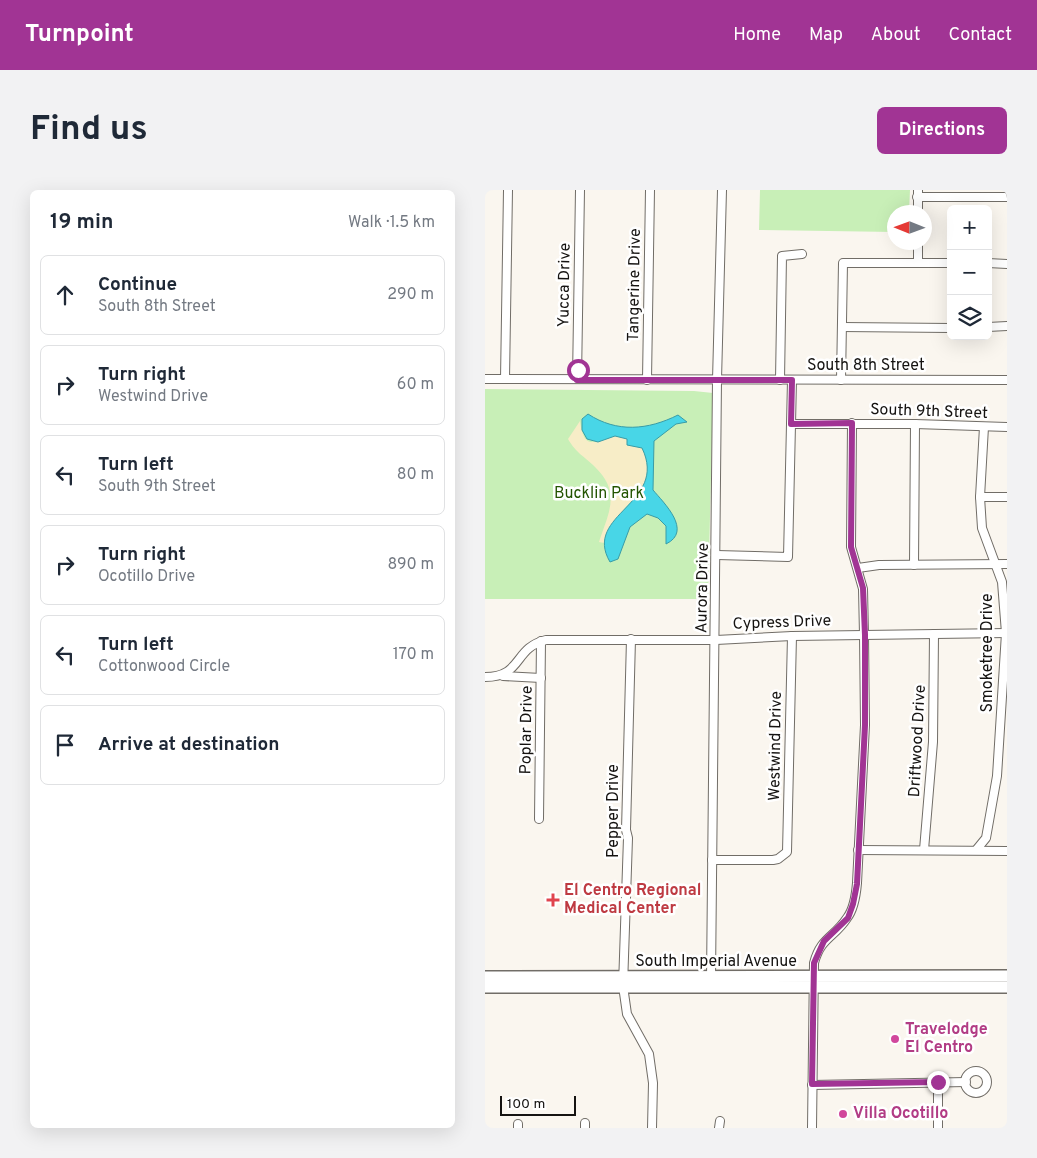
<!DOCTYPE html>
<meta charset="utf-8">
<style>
body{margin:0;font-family:Overpass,sans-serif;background:#f2f2f3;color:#1f2937}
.controls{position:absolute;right:15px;top:15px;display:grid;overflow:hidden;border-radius:8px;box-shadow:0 5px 20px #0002}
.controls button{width:45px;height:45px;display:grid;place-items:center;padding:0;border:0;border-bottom:1px solid #e0e1e3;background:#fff;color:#1f2937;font:25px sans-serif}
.compass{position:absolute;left:402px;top:15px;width:45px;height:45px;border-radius:50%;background:#fff;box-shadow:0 5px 20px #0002;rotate:271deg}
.scale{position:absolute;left:15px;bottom:12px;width:76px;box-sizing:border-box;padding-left:5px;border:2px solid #151311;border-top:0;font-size:14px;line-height:18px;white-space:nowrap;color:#151311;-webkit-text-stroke:4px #fff;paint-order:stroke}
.stop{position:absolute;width:15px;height:15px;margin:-11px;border:4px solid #a13494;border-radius:50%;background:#fff}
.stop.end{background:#a13494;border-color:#fff;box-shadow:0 1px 5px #0008}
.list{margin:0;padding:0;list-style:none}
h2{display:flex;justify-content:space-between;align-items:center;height:65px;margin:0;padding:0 20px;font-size:21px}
h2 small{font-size:16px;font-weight:400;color:#747a83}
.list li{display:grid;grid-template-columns:32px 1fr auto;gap:15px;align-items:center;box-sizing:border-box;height:80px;margin:0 10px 10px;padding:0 10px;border:1px solid #e0e1e3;border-radius:8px}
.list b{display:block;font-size:19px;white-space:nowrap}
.list p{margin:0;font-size:16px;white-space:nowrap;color:#747a83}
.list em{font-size:16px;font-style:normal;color:#747a83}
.icon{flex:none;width:28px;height:28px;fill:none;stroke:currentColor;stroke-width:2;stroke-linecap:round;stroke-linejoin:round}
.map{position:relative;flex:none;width:522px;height:938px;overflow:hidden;border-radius:8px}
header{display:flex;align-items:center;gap:30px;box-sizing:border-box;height:70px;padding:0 25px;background:#a13494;color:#fff}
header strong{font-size:24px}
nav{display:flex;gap:28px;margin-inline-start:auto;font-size:18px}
.intro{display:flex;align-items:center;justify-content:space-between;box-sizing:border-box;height:120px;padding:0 30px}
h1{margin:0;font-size:35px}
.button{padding:12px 22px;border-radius:8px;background:#a13494;color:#fff;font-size:18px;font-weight:700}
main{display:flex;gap:30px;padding:0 30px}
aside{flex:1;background:#fff;border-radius:8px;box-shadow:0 5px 20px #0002}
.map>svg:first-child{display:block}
</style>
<header>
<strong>Turnpoint</strong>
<nav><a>Home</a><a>Map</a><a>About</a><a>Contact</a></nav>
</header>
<div class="intro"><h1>Find us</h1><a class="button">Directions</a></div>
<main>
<aside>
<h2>19 min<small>Walk · 1.5 km</small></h2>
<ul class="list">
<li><svg class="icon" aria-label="ahead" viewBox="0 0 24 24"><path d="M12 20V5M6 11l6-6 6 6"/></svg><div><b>Continue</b><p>South 8th Street</p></div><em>290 m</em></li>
<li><svg class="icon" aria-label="right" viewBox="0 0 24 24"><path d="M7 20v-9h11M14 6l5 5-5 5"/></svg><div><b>Turn right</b><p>Westwind Drive</p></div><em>60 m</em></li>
<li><svg class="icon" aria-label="left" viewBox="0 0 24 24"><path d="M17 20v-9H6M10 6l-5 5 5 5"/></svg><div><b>Turn left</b><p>South 9th Street</p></div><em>80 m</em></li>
<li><svg class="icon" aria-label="right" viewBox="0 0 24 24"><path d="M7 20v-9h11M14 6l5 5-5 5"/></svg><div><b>Turn right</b><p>Ocotillo Drive</p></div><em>890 m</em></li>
<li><svg class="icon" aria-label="left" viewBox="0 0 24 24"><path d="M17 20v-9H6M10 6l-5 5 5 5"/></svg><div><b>Turn left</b><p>Cottonwood Circle</p></div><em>170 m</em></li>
<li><svg class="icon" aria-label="arrive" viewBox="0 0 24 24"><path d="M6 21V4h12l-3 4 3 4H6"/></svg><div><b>Arrive at destination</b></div></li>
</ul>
</aside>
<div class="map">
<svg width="522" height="938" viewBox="0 0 522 938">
<rect width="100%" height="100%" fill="#faf6ef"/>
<g fill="#c8efb7">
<polygon points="275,0 425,0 424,22 410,22 409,42 274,40"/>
<polygon points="0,199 209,201 228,203 223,409 0,409"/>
</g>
<path fill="#f7edc7" d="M95,231C100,266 112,247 130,246C133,246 139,248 142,249V255L157,258C180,303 126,316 119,353L114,352C124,322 136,302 110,277C98,265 92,264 83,249Z"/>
<path fill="#48d6e7" stroke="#399ca7" d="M103,224C132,243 163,240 193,225L202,232L191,234L169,251L168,300C179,313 208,341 181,354V336L173,328L162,324L145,337L133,369L125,372C97,324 184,314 157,258L142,255V249L130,246L113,252L102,249L97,240V229Z"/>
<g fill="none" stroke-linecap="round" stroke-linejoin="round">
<defs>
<g id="minor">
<polyline points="432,7 522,7"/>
<polyline points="433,22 433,0"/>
<polyline points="433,52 433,73"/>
<polyline points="503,73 522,74"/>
<polyline points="357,137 466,138"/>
<polyline points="503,137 522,136"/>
<polyline points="0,189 522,190"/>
<polyline points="20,189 23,0"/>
<polyline points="92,189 95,0"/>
<polyline points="162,190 165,0"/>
<polyline points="295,190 297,66 317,64"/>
<polyline points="356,190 358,73 466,73"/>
<polyline points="306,234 430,234 522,237"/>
<polyline points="495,307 522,307"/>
<polyline points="232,365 303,367 307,190"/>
<polyline points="429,375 430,234"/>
<polyline points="373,378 394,375 522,374"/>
<polyline points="146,449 141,640 143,648 138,796 142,824 164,864 168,893 167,938"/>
<polyline points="18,486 56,488"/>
<path d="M0,487C38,487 28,458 61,450H231L307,446L522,443"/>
<polyline points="54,629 56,451"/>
<polyline points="492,659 501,648 512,586 521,443 517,392 497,338 495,307 499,237"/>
<polyline points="373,660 522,661"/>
<polyline points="439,660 448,552 449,444"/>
<polyline points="227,670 288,670 293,669 302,662 307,446"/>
<polyline points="226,789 232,190 237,0"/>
<circle cx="491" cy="892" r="11"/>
<polyline points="327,895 481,892"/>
<polyline points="33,938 33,934"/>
<polyline points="100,938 100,933"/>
<polyline points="234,938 235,931"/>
<path d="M327,938L329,773C336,747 349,748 362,728C369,719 371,705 372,693L380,535L379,445L378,399L366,357L367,233"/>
<polyline points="453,938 453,892"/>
</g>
<g id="highway">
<polyline points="0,787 522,786"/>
<polyline points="0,797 522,797"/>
</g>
</defs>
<use href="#minor" stroke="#716d67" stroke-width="10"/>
<use href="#highway" stroke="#716d67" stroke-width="14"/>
<use href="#minor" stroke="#fff" stroke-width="8"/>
<use href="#highway" stroke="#fff" stroke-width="11"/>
</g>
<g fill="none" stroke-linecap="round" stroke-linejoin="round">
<polyline stroke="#a13494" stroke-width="6" points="93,180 92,190 307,190 306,234 367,233 366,357 378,398 380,445 380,535 372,694 368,714 363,728 339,751 329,773 327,894 453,892"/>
</g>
<path fill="#e0444e" stroke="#fff" stroke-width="2" d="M65.5 702.5h5v5h5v5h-5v5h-5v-5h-5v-5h5z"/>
<g fill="#d1479c" stroke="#fff" stroke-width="2">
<circle cx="410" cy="849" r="5"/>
<circle cx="358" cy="924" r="5"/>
</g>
<g text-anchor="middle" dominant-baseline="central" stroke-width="5" stroke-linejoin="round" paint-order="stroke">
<g font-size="16" fill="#151311" stroke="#fff">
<text transform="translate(80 95) rotate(-89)">Yucca Drive</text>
<text transform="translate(150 95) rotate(-89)">Tangerine Drive</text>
<text x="381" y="176">South 8th Street</text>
<text transform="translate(444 222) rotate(2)">South 9th Street</text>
<text transform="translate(218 398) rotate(-89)">Aurora Drive</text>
<text transform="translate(297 433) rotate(-2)">Cypress Drive</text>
<text transform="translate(503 463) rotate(-90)">Smoketree Drive</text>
<text transform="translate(42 540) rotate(-89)">Poplar Drive</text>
<text transform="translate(433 551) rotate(-87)">Driftwood Drive</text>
<text transform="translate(291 556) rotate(-89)">Westwind Drive</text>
<text transform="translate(129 621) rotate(-90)">Pepper Drive</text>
<text x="231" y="772">South Imperial Avenue</text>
</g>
<g font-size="16" fill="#235400" stroke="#fff">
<text x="114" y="304">Bucklin Park</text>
</g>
<g font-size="16" font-weight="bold" fill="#be3a42" stroke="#fff" text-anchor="start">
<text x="79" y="701">El Centro Regional<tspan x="79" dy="18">Medical Center</tspan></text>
</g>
<g font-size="16" font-weight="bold" fill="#b23c85" stroke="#fff" text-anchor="start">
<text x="420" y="840">Travelodge<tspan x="420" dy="18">El Centro</tspan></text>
<text x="368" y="924">Villa Ocotillo</text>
</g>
</g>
</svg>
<div class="controls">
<button>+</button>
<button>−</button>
<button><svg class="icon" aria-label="layers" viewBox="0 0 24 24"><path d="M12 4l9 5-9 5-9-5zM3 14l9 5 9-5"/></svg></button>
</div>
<svg class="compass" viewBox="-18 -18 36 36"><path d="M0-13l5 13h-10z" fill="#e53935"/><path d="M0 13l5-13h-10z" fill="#747a83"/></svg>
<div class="scale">100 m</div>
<div class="stop" style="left:93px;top:180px"></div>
<div class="stop end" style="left:453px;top:892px"></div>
</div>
</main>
